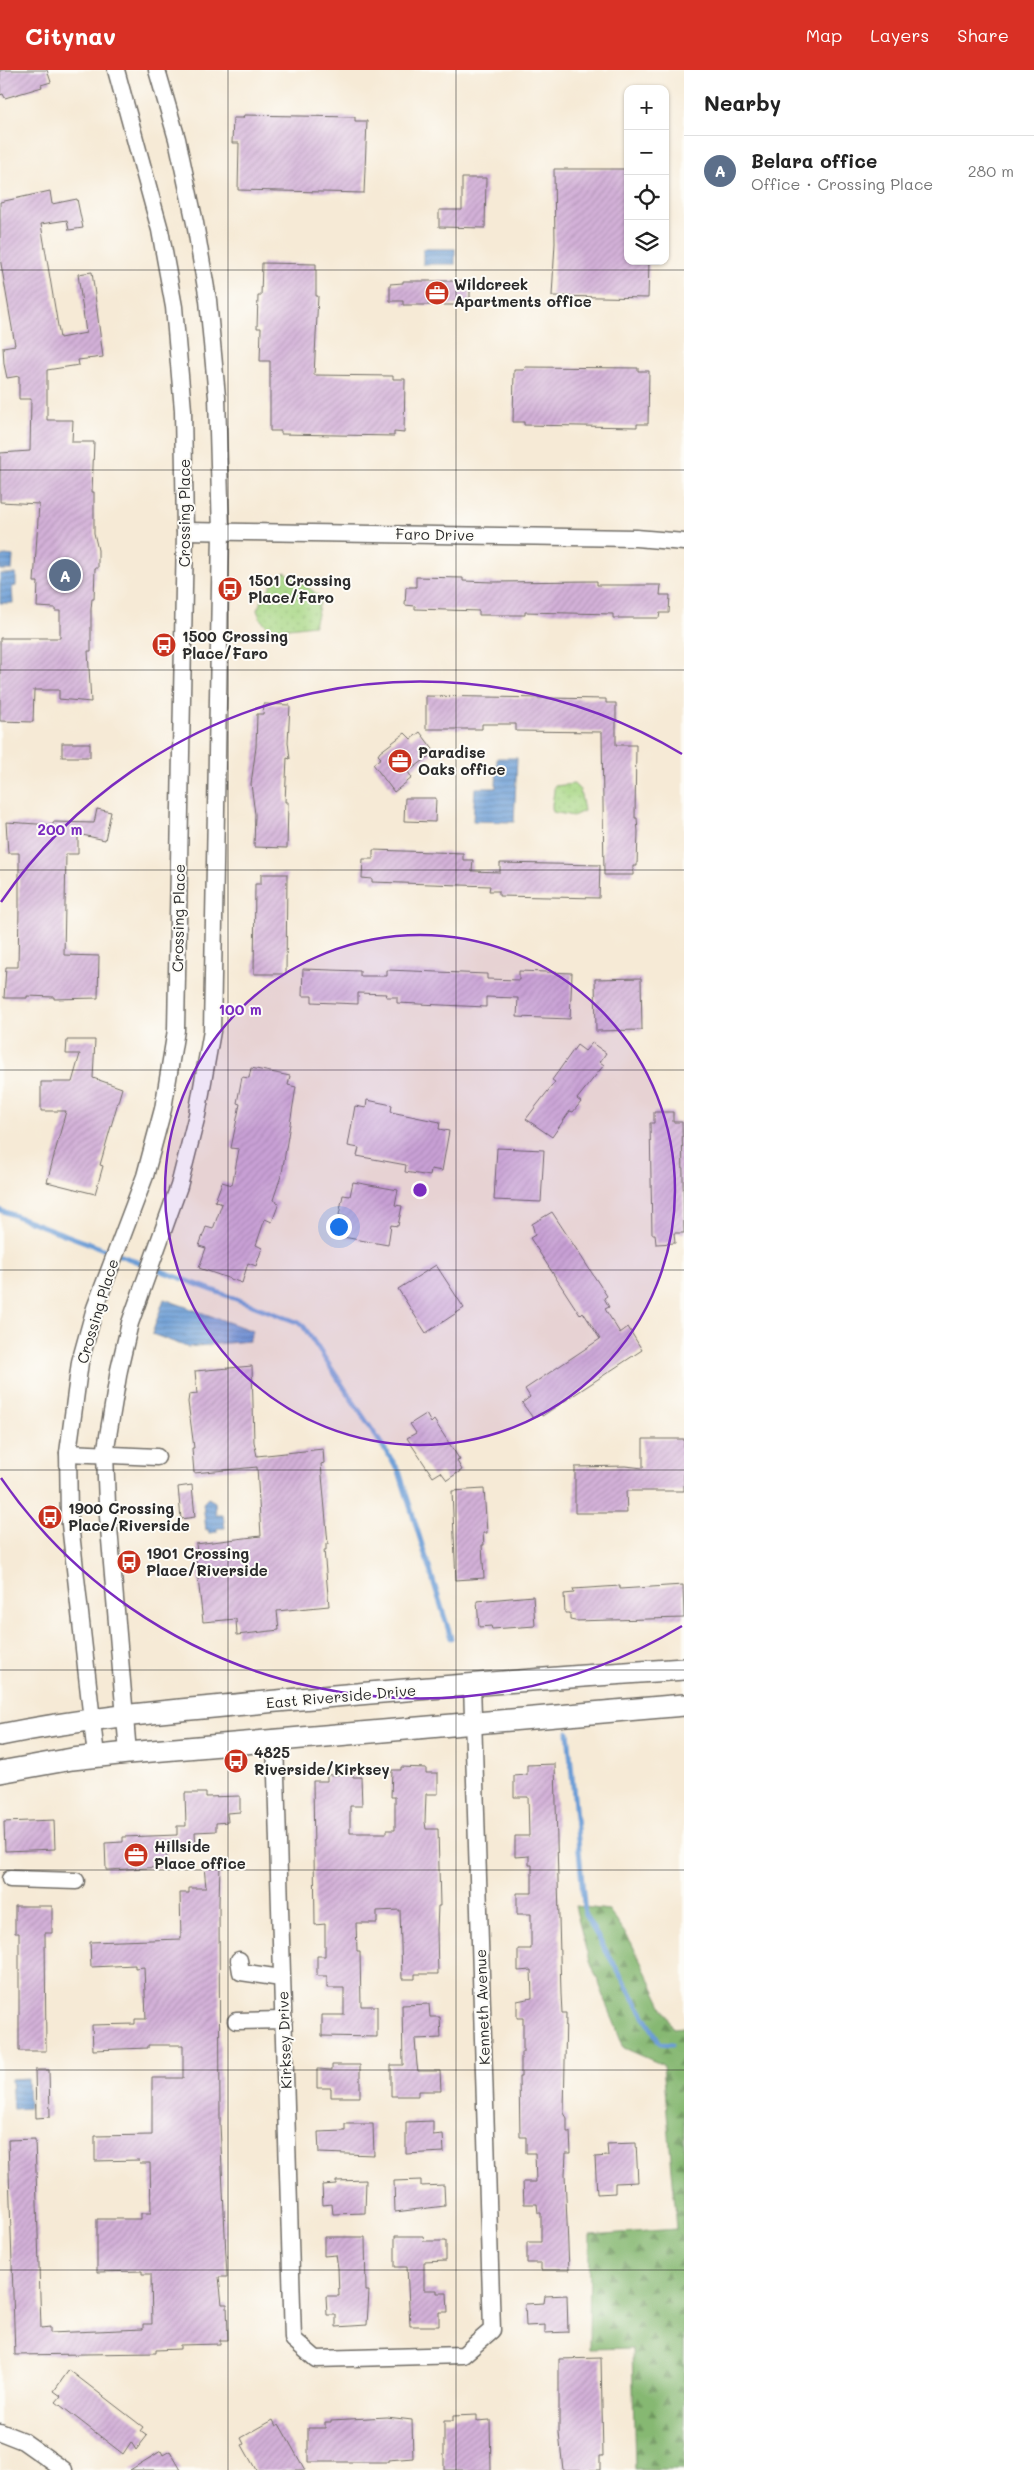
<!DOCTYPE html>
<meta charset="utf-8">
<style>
body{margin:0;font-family:Mali,sans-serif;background:#f2f2f2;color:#222}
.controls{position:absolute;right:15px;top:15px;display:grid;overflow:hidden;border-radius:10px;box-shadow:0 1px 4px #0004}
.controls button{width:45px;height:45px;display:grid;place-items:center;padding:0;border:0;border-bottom:1px solid #e0e0e0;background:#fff;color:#222;font:25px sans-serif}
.you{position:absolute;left:338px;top:1156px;width:18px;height:18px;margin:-12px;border:4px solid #fff;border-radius:50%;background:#1a73e8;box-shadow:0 0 0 8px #1a73e833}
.badge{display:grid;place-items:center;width:32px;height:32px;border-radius:50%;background:#d93025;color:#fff;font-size:16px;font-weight:700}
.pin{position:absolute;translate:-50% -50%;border:2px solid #fff;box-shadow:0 1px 5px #0006}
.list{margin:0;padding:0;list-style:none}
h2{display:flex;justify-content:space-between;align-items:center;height:65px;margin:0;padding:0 20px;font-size:21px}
h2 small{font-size:16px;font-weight:400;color:#767676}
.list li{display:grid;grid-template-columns:32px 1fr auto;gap:15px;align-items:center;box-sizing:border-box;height:70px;padding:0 20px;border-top:1px solid #e0e0e0}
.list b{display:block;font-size:19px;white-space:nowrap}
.list p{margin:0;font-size:16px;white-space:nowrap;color:#767676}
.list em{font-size:16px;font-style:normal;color:#767676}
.icon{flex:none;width:28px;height:28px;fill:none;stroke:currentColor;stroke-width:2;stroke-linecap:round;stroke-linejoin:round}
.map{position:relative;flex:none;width:684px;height:2400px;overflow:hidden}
header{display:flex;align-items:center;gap:30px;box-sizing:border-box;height:70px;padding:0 25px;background:#d93025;color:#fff}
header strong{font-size:24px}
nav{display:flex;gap:28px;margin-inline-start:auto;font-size:18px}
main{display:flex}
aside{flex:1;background:#fff}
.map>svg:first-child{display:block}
</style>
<header>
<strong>Citynav</strong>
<nav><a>Map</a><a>Layers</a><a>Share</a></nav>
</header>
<main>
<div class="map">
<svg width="684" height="2400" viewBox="0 0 684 2400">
<defs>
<pattern id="forest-firs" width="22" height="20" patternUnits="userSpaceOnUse" patternTransform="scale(1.25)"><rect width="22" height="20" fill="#86b872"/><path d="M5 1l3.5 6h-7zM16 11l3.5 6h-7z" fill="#6e965e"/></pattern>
<pattern id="park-dots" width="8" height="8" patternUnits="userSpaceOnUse" patternTransform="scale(1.25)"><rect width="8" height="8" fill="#a8d785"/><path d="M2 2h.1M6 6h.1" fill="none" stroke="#91b973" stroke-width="1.8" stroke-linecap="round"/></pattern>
<pattern id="water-rules" width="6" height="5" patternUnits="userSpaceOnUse" patternTransform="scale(1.25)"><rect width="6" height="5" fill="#6a9cd5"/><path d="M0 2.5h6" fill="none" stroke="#577fad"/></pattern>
<pattern id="building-hatch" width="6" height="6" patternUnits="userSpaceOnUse" patternTransform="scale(1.25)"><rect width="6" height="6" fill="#d3b1d8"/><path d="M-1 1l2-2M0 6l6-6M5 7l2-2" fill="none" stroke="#b598ba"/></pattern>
</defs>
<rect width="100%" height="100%" fill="#fdfcf7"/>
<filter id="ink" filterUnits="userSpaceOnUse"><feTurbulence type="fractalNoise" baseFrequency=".02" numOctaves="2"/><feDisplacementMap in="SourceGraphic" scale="10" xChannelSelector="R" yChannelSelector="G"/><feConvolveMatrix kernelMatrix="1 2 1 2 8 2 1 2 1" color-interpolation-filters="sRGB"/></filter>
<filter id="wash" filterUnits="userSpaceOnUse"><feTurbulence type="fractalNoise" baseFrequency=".0096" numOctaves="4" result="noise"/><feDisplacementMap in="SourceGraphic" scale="20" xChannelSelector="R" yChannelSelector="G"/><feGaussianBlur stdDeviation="1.12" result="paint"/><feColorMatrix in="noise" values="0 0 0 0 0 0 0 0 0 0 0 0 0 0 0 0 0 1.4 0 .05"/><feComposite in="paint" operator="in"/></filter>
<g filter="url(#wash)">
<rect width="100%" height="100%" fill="#f6ead6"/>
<polygon fill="url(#forest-firs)" stroke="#58724e" points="575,1836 609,1840 631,1872 673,1958 684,1957 684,2400 635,2400 632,2278 589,2279 590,2165 677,2159 663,1995 624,1978 586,1880"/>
<g fill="url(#park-dots)" stroke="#6a8158">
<path d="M285,502C295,509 315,520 321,529L314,555L271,560L261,550L257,540C264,525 272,511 285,502Z"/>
<path d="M574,714L580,720L584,741L573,746L553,742C550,734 555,725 554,716Z"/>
</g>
<g fill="url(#water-rules)" stroke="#4a6480">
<rect x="423" y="179" width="32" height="15"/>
<polygon points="5,485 13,486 12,500 0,500 0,487"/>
<polygon points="0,504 16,504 16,516 12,517 13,533 0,533"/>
<polygon points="497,688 517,688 514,752 473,751 475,718 496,718"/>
<polygon points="164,1229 253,1261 249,1271 187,1277 152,1264"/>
<polygon points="208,1428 215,1432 216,1445 223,1445 225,1458 217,1458 217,1462 209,1463 208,1459 206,1460 203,1433"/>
<polygon points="28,2008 29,2038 13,2039 11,2009"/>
</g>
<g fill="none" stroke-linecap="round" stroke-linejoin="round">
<g stroke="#6a9cd5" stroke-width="5">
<polyline points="0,1140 302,1254 399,1401 451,1568"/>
<polyline points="568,1662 585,1845 660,1973 672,1974"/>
</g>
</g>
<g id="blocks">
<g fill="url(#building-hatch)">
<polygon points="0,0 47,0 51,12 41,15 42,17 5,28 3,24 0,25"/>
<polygon points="244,45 355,47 355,51 367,51 364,123 238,120 239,73 232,73 233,48 243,48"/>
<polygon points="554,99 628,99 628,191 649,191 648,228 552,226 555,173"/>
<polygon points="462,108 486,108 485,158 439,157 439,140 462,140"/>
<polygon points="50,121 52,134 77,129 83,158 69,160 67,150 41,154 60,268 86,263 78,204 92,202 103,287 78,290 79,295 47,300 47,350 73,350 72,372 94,372 92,422 94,422 94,463 98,480 98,498 95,498 94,529 92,529 91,539 91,581 88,581 91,632 59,629 59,620 34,620 33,652 0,651 0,568 60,568 60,541 55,541 55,538 37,537 38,512 34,512 39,434 0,432 0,383 30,381 31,329 19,329 19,306 7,308 4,294 3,277 15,275 0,188 0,132"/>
<polygon points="262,193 316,194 316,226 318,226 314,305 393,306 393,309 405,309 404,363 394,362 394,366 281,364 281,361 270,361 270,291 260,291 261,258 257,258 258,226 261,226"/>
<polygon points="403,211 470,211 470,235 403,235 403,231 390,231 390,214 403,213"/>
<polygon points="525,297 638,298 638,301 649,301 648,354 637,354 637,357 524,355 524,352 513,352 514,300 524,300"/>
<polygon points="416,507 463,508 463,511 493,512 597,511 597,515 661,515 660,525 670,525 669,543 660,543 659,548 613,548 613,544 525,542 525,545 479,545 479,541 415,539 415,536 405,535 406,517 416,517"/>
<polygon points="426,626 606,629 606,633 616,633 616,675 636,675 635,748 637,748 638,762 637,796 633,796 633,805 604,805 602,662 516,661 516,654 482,654 482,659 426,659"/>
<polygon points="264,634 290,635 288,672 290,689 287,688 285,732 288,732 287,778 254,777 255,744 251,714 256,677 257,644 263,644"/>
<polygon points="420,662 435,682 408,702 412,708 394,722 373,694 381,688 378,685 380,682 405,663 411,669"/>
<rect x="62" y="673" width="28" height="14"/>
<polygon points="405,728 436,728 435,752 404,751"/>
<polygon points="97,739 111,742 105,770 78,764 78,784 66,784 64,885 99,886 98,928 54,929 54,927 27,926 27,928 4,928 6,897 18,897 19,836 19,783 8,783 6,752 53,755 53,752 94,753"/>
<polygon points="373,780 463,783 463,790 473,790 472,801 500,802 500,793 600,795 599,828 499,826 499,821 489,821 490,816 372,812 372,809 362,808 363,789 373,789"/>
<polygon points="261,804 287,804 286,904 254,904 255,814 261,814"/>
<polygon points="303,899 360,901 360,906 387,906 387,900 487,904 487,909 519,910 519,901 572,903 570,949 517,947 518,928 486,927 486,937 397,933 397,927 386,927 387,924 358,923 358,934 312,932 312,926 302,926"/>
<polygon points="641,908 642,960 596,961 595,909"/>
<polygon points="67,970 95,970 93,1008 122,1018 100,1095 103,1096 95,1124 47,1112 66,1041 41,1041 41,1012 72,1012 80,984 66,984"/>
<polygon points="592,973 606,983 600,992 604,995 577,1029 581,1032 573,1042 570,1041 552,1067 526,1049 555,1012 552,1010 577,975 585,981"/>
<polygon points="251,998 290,1006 288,1015 296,1017 282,1103 273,1130 279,1133 272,1152 265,1149 256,1175 262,1178 256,1196 248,1193 242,1213 199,1198 206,1178 199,1176 206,1157 213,1159 222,1134 215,1131 222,1112 232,1115 239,1079 231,1078 240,1034 237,1033 242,1007 249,1008"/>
<polygon points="367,1030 392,1035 391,1042 440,1052 439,1059 449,1061 442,1101 431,1099 430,1106 405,1102 406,1095 357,1086 359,1078 348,1076 355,1036 366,1038"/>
<polygon points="654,1042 673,1042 673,1052 682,1052 684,1163 674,1163 675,1173 656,1174 655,1164 652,1164 650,1053 654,1053"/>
<polygon points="497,1078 544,1080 541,1132 494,1130"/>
<polygon points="353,1112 398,1120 395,1135 402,1136 398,1156 391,1155 388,1175 343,1167 347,1147 339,1145 343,1125 350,1126"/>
<polygon points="552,1142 607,1226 604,1228 609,1237 605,1239 620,1263 628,1257 642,1280 542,1346 541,1343 533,1348 522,1333 530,1327 525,1319 600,1269 583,1242 580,1245 530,1168 535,1165 532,1154"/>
<polygon points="436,1195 464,1238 426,1263 398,1219"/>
<polygon points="252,1296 254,1372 257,1386 323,1379 324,1393 321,1394 328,1474 326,1474 326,1480 324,1480 329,1536 277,1541 279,1560 237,1565 236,1549 203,1552 195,1482 197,1482 196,1474 261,1466 257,1397 194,1403 192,1378 194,1378 188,1332 189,1325 197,1324 195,1301"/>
<polygon points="426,1344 431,1353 434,1350 460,1390 457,1391 462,1400 447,1410 441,1402 433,1407 407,1368 416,1363 410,1354"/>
<polygon points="643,1369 684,1369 684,1421 626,1421 627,1443 575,1443 575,1397 625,1396 643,1398"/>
<polygon points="192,1415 195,1447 181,1449 178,1417"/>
<polygon points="484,1419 487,1463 483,1463 484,1475 482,1475 484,1508 456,1510 452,1421"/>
<polygon points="683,1515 684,1548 575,1551 570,1550 570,1543 565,1543 564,1524 574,1523 573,1519 620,1516 620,1519"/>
<polygon points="533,1526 535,1556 492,1559 491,1556 479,1557 477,1531"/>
<polygon points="555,1694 561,1924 562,1943 566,1943 564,2043 567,2048 567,2062 570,2062 571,2083 566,2083 565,2104 569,2200 541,2200 541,2193 527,2193 527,2172 541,2172 541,2143 538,2143 537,2134 524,2134 523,2112 536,2112 535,2083 526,2083 526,2067 520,2067 519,2007 521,2007 521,1982 523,1982 523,1948 517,1948 517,1931 532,1928 531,1900 518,1901 518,1879 531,1879 531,1844 517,1844 517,1823 532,1823 532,1795 529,1795 529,1786 515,1787 515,1766 529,1766 528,1727 514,1727 514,1706 527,1705 527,1695"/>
<polygon points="401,1697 426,1698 426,1703 438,1703 438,1724 426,1724 425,1752 426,1759 438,1759 440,1836 438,1836 437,1860 438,1904 415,1904 415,1909 402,1909 400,1840 377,1841 377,1853 356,1853 357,1881 360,1881 361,1936 377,1936 377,1967 322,1966 322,1945 344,1945 344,1918 327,1918 327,1906 317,1906 317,1886 325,1886 325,1854 315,1855 313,1711 327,1711 327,1705 353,1704 353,1707 361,1707 362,1736 350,1736 350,1763 387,1763 387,1760 395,1760 395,1727 391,1727 392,1700 401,1700"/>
<polygon points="185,1723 206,1723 206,1727 240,1726 240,1742 227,1743 228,1752 216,1753 216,1761 195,1762 196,1778 166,1779 167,1797 106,1800 105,1773 123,1772 123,1767 177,1765 177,1756 186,1756"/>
<polygon points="54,1750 55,1779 5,1781 4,1752"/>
<polygon points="220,1795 219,1833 220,2054 227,2207 219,2207 222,2234 227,2234 228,2270 220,2270 220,2274 180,2275 180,2279 156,2280 156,2283 15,2285 8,2070 35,2069 41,2258 50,2257 50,2263 143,2259 143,2254 152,2254 151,2204 142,2204 142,2201 97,2202 97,2149 141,2149 141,2143 151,2143 150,2093 140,2093 139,2090 95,2091 95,2066 152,2065 152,2008 183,2008 183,1975 148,1975 148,1978 93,1980 92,1955 135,1954 135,1949 146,1949 144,1897 135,1898 135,1895 91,1897 90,1872 181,1869 180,1823 189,1823 189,1818 206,1818 204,1796"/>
<polygon points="15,1836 52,1836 52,1863 45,1863 46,1981 19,1981 19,1863 15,1863"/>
<polygon points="429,1934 430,1947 440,1947 441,1968 415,1969 417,1995 418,2001 440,2001 441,2021 418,2021 418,2026 391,2026 391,1995 403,1995 402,1935"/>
<polygon points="332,1995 360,1995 360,2027 331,2027 331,2018 317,2018 317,1999 332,2000"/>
<polygon points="35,2000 49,2000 50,2047 36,2048"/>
<polygon points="433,2051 433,2065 443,2064 444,2082 406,2084 406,2052"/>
<polygon points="345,2054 373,2054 374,2085 319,2083 318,2062 345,2061"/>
<polygon points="636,2073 638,2112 615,2113 615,2123 597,2124 595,2087 608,2086 607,2074"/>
<polygon points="366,2110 365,2143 333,2144 332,2134 323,2135 322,2115 336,2114 336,2111"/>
<polygon points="421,2110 421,2116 444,2115 445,2136 395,2142 394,2111"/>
<polygon points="395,2166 423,2166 424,2171 446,2171 446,2191 424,2192 424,2220 437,2220 437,2223 447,2223 448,2242 439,2242 439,2256 410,2256 407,2197 395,2197"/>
<polygon points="324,2167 365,2167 366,2221 369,2221 367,2255 336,2257 336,2245 327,2245 326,2226 339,2226 338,2198 336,2185 324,2186"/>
<polygon points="567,2225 568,2262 545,2263 545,2255 526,2256 525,2234 544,2233 545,2226"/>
<polygon points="601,2288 603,2386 600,2386 600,2400 563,2400 559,2363 559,2289"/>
<polygon points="69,2300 143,2357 140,2361 147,2366 136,2380 131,2372 123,2384 56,2332 61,2326 54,2321"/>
<polygon points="477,2345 477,2351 490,2350 491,2400 444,2400 444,2351 453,2351 453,2346"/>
<polygon points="387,2347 412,2350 413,2388 388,2390 388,2392 308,2392 308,2358 325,2358 325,2352 331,2352 331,2350"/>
<polygon points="273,2350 276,2356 279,2354 305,2400 256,2400 242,2375 244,2374 241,2368"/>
<polygon points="161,2381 163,2385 170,2381 181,2400 130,2400"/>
</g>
</g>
</g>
<g filter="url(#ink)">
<use href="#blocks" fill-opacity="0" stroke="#726e67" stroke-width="1"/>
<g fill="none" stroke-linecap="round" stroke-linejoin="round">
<defs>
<g id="minor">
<polyline points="185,461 636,468 684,472"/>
<polyline points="68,1383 157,1387"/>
<polyline points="275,1672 293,2269 316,2289 463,2285 492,2260 472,1614"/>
<polyline points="128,1683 107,1434 105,1384 119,1300 130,1253 179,1116 197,1045 212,961 221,462 217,327 208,230 195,153 177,69 157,0"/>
<polyline points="96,1686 69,1445 68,1383 80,1292 95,1238 145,1106 163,1039 176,960 185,461 183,340 174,237 160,160 116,0"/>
<polyline points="10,1809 76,1811"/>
<polyline points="239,1890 241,1902 281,1908"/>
<polyline points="236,1951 284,1950"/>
<polyline points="0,2362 23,2371 64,2400"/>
</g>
<g id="major">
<path d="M0,1665C92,1646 184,1640 277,1631C413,1619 548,1608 684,1599"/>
<polyline points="0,1702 72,1689 128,1683 684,1635"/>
</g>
</defs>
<use href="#minor" stroke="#726e67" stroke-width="19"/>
<use href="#major" stroke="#726e67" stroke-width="24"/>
<use href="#minor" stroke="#fff" stroke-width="16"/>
<use href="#major" stroke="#fff" stroke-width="21"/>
</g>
</g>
<path fill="none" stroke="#2b2b2b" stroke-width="1" stroke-opacity="0.55" d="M228,0V2400M456,0V2400M0,200H684M0,400H684M0,600H684M0,800H684M0,1000H684M0,1200H684M0,1400H684M0,1600H684M0,1800H684M0,2000H684M0,2200H684"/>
<circle cx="420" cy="1120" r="255" fill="#7b2cbf" fill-opacity=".12"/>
<g fill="none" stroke="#7b2cbf" stroke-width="2.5">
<circle cx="420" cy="1120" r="255"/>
<path d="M682 1556A509 509 0 0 1 1 1408M1 832A509 509 0 0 1 682 684"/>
</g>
<defs>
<symbol id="office-disc" viewBox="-11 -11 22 22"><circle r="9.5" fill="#c8321e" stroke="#fdfcf7"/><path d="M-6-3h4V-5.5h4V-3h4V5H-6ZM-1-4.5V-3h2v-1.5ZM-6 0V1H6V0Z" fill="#fff"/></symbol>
<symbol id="bus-disc" viewBox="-11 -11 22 22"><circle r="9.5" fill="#c8321e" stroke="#fdfcf7"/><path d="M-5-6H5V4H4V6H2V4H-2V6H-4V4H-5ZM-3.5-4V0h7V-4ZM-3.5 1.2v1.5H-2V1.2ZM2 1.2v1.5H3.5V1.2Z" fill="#fff"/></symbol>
</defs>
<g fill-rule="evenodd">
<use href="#office-disc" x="423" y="209" width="28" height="28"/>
<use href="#bus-disc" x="216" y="505" width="28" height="28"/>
<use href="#bus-disc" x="150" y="561" width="28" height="28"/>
<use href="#office-disc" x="386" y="677" width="28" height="28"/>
<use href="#bus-disc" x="36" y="1433" width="28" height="28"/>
<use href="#bus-disc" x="115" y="1478" width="28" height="28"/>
<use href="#bus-disc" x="222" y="1677" width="28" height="28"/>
<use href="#office-disc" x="122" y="1771" width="28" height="28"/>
</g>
<g text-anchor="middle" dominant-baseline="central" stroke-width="4" stroke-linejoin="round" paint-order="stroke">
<g font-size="15" font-weight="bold" fill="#2b2b2b" stroke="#fdfcf7" text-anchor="start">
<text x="454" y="214">Wildcreek<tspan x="454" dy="17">Apartments office</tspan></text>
<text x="248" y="510">1501 Crossing<tspan x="248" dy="17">Place/Faro</tspan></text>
<text x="182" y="566">1500 Crossing<tspan x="182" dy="17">Place/Faro</tspan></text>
<text x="418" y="682">Paradise<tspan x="418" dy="17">Oaks office</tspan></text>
<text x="68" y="1438">1900 Crossing<tspan x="68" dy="17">Place/Riverside</tspan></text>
<text x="146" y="1483">1901 Crossing<tspan x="146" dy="17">Place/Riverside</tspan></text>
<text x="254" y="1682">4825<tspan x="254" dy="17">Riverside/Kirksey</tspan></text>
<text x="154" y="1776">Hillside<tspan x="154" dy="17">Place office</tspan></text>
</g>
<g font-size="15" fill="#2b2b2b" stroke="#fdfcf7">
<text transform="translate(184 443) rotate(-90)">Crossing Place</text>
<text transform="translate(435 464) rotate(1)">Faro Drive</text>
<text transform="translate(178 848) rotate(-89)">Crossing Place</text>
<text transform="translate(97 1241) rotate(-73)">Crossing Place</text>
<text transform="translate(341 1626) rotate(-5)">East Riverside Drive</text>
<text transform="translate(482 1937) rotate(-92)">Kenneth Avenue</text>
<text transform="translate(284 1970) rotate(-92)">Kirksey Drive</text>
</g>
</g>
<circle cx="420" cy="1120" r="8" fill="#7b2cbf" stroke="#fdfcf7" stroke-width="2.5"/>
<g font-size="15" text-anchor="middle" font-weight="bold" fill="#7b2cbf" stroke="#fdfcf7" stroke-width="4" stroke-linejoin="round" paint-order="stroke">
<text x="60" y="765">200 m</text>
<text x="240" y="945">100 m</text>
</g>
</svg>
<div class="controls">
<button>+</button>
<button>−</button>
<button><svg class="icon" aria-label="locate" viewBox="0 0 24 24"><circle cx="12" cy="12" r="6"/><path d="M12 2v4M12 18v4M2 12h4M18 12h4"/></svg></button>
<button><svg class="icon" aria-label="layers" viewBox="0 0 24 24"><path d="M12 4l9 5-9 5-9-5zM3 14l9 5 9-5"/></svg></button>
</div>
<div class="you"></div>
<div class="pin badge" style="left:65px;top:505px;background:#5c6f8a">A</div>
</div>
<aside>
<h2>Nearby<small></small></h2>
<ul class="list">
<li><span class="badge" style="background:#5c6f8a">A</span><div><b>Belara office</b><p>Office · Crossing Place</p></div><em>280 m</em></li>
</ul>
</aside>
</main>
